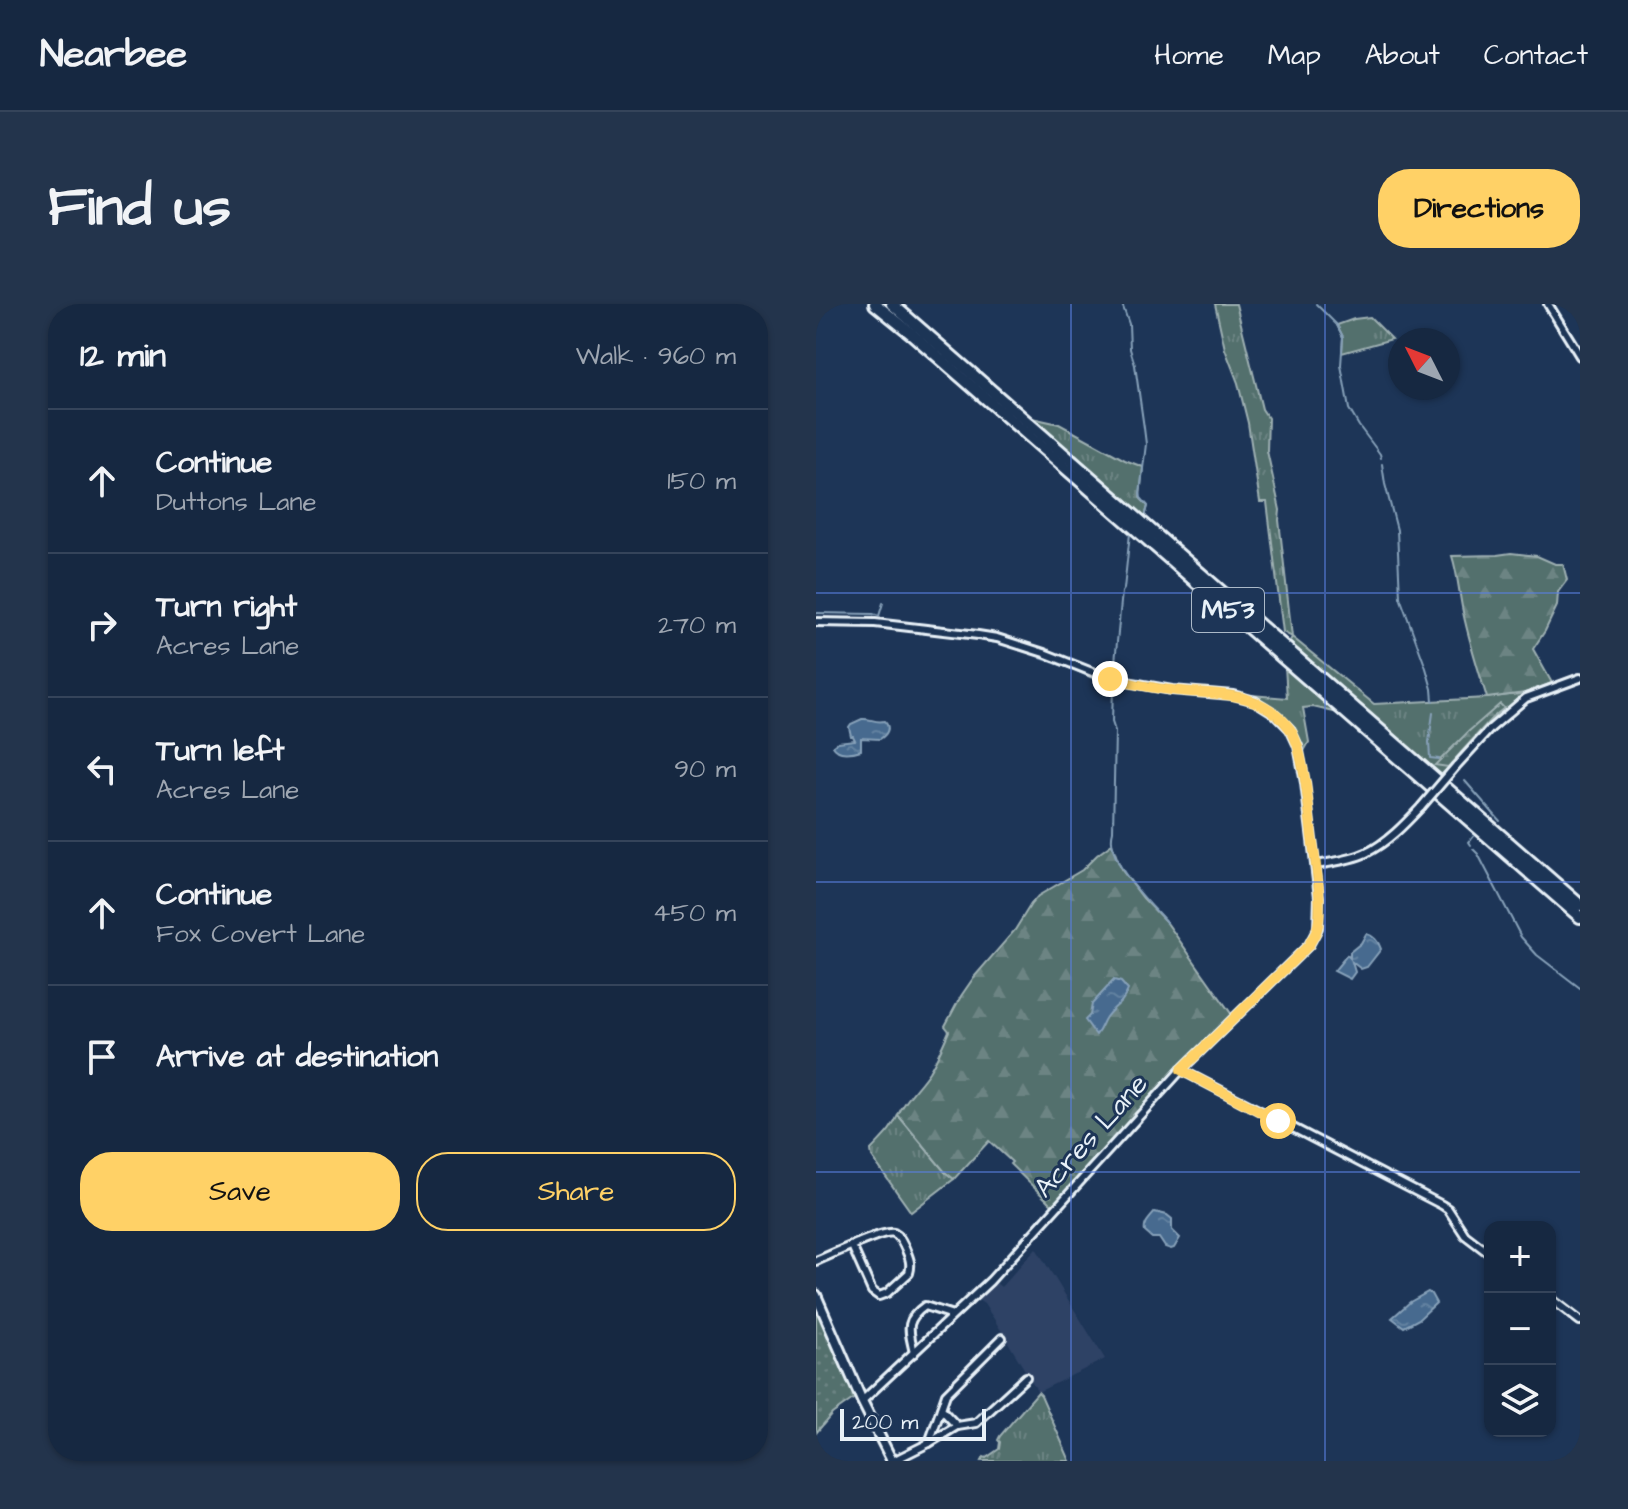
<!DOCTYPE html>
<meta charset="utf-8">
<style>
body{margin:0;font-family:"Architects Daughter",sans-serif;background:#23344c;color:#f1f3f6}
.controls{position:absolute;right:24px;bottom:24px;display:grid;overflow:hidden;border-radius:16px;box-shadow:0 2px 6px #0004}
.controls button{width:72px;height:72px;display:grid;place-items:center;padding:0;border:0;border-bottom:2px solid #35445a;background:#162841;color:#f1f3f6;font:40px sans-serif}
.compass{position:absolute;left:572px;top:24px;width:72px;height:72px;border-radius:50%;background:#162841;box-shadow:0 2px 6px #0004;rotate:312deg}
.scale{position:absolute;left:24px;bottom:20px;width:146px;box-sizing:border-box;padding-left:8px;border:4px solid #e8f1f8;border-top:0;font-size:22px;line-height:28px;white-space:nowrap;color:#e8f1f8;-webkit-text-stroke:6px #1d3557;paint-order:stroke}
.stop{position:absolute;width:24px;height:24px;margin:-18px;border:6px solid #ffd166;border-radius:50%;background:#fff}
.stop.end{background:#ffd166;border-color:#fff;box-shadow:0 2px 8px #0008}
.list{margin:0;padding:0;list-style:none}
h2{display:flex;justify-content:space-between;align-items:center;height:104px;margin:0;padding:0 32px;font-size:34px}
h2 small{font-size:26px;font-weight:400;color:#9ea6b1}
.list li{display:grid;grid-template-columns:52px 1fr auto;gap:24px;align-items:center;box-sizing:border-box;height:144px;padding:0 32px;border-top:2px solid #35445a}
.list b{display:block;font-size:30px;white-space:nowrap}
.list p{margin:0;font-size:26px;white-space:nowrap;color:#9ea6b1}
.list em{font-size:26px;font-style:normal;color:#9ea6b1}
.actions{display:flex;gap:16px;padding:24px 32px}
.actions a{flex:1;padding:18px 0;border:2px solid #ffd166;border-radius:32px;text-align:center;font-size:28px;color:#ffd166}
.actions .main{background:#ffd166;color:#111}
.icon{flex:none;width:44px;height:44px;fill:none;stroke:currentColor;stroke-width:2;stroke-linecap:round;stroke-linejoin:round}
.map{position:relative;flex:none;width:764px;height:1157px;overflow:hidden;border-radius:32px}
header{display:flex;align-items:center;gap:48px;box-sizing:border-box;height:112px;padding:0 40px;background:#162841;border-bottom:2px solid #35445a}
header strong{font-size:38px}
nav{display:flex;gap:44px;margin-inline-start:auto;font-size:28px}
.intro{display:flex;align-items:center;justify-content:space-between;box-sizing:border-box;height:192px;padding:0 48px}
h1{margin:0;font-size:56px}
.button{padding:20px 36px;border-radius:32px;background:#ffd166;color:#111;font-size:28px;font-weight:700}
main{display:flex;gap:48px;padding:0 48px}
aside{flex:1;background:#162841;border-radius:32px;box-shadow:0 2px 6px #0004}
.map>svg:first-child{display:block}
</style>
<header>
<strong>Nearbee</strong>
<nav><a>Home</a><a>Map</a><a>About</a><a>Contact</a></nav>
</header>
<div class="intro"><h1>Find us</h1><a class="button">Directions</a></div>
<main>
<aside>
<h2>12 min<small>Walk · 960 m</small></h2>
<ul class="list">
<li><svg class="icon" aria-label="ahead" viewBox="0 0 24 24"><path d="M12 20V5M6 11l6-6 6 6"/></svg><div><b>Continue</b><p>Duttons Lane</p></div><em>150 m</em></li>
<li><svg class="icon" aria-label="right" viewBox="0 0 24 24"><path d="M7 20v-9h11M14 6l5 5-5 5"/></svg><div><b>Turn right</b><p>Acres Lane</p></div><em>270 m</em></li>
<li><svg class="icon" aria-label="left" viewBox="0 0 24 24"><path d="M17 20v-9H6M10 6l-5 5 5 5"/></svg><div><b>Turn left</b><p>Acres Lane</p></div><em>90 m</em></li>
<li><svg class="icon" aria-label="ahead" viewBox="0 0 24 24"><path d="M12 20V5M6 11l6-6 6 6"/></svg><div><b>Continue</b><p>Fox Covert Lane</p></div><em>450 m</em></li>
<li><svg class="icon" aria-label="arrive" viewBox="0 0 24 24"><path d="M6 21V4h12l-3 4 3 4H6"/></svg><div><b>Arrive at destination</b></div></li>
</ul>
<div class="actions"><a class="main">Save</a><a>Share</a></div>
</aside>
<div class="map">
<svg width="764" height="1157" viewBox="0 0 764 1157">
<defs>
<pattern id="grass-tufts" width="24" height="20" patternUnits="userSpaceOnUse" patternTransform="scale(2)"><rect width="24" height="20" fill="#536f6d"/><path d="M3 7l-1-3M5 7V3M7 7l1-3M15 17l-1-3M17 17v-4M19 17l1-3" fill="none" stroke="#6c8483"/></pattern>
<pattern id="forest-firs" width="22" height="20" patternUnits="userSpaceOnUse" patternTransform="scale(2)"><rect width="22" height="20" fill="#536f6d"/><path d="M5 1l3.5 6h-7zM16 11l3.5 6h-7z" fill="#6c8483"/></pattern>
<pattern id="park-dots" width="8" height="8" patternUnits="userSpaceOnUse" patternTransform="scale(2)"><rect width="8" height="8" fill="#536f6d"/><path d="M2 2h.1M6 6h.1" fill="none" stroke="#6c8483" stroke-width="1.8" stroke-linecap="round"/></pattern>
<pattern id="water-ripples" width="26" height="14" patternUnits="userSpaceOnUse" patternTransform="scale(2)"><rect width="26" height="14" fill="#476b8f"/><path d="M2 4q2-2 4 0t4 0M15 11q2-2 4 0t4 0" fill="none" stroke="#6281a0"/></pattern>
</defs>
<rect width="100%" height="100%" fill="#1d3557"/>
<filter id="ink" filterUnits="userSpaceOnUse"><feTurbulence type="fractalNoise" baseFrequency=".0125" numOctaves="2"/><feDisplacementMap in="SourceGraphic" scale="16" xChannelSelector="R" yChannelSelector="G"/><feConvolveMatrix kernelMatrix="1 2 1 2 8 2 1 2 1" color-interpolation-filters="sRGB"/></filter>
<g filter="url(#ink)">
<polygon fill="#2e4265" points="220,944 289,1055 222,1088 178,1015 168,1000 162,996 179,978 185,983"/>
<g fill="url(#grass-tufts)" stroke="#9eb0b2" stroke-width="2">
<polygon points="399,0 420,0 446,105 452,114 451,147 464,206 463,216 476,333 558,400 671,394 709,389 690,405 625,471 473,339 476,333 467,328 451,198 444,198 432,119 422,79 409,45"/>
<polygon points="554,13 576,35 526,49 527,33 521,21 538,15"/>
<polygon points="216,114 243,120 309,156 327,163 324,194 332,202 329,213"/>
<polygon points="469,362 522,409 497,403 487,404 493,438 487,449 478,427 466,409 435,391 471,394"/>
<path d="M82,811L129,868L138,875L95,908L56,853L55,846C66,834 76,826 82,811Z"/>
<polygon points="222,1088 225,1091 254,1157 166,1157 168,1153 170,1154 183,1145 184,1138 182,1136 184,1132"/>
</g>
<g fill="url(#forest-firs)" stroke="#9eb0b2" stroke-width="2">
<path d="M695,249L721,252L739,260H747L751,276L742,288L741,302L729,327L717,345L736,379L709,389L671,394C662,365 653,337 647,308C643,289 642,271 636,252L681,251Z"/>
<polygon points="684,400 688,404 675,415 632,463 619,461 652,428"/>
<path d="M296,540L305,565L327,594L351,619L416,711L362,764L238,903L194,860L196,858L173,837L138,875L129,868L82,811C90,794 103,783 113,768C121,755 127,741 133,727L129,722L145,692L158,673L199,626L215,600L222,592L266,566L281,551Z"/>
</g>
<polygon fill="url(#park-dots)" stroke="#9eb0b2" stroke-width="2" points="0,1002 40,1093 16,1110 0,1129"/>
<g fill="url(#water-ripples)" stroke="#87a1b9" stroke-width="2">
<path d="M46,415C54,414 59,419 68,417C76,424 70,431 64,435L45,434V446C36,449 22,451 17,442L22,438L39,436L37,432H35L33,423L35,420Z"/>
<path d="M550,630C557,631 563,638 565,645L551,663L545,665L536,658L539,668L534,675L518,667L531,651L534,654V648L545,639Z"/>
<path d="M298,676L305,678L312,686C306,701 298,702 290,713C286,719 285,725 280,731L269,716L274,711L276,700Z"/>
<path d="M339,908L351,911L356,915V926L364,934L358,944L355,945L349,943L343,934H336L329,928C327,920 334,914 339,908Z"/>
<polygon points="612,988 615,990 620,999 603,1015 588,1023 576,1014 594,998"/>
</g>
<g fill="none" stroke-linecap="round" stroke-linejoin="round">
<g stroke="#87a1b9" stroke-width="2">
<polyline points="306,0 313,20 314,45 319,61 328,124 330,140 324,189 325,194 332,202 329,213"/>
<polyline points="500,0 521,21 527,33 525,61 533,105 543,122 564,150 565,154"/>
<polyline points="566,160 569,180 581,226 584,293 610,364 616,385 617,397"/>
<polyline points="0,309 57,310 63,312 67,299"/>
<path d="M225,354L256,365L297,383L296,418L299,427L297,527C288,557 333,598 351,619"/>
<polyline points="298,368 306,288 308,285 314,229"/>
<polyline points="617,409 613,438 614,454 623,455"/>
<polyline points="649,477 684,517"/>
<polyline points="655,541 653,538 658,532"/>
<polyline points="657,545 662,550 705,633 721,651 764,684"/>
</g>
<defs>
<g id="street">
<polyline points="732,0 764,52"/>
<polyline points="0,318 59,319 162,331 181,334 228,349 294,375 356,386 417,391 439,397 458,409 474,425 482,442 489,479 503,593 502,624 493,641 365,766 174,977 46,1097"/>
<polyline points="640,462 675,424 710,394 764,374"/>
<path d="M500,561C517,558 535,556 550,549C571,539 589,520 605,503"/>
<polyline points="365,766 626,901 632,905 649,931 674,950"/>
<path d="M0,957C13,952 68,925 78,929C84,932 86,938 89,944C93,953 96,959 93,969L71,989L63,992L56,987L36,942"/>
<polyline points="734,994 764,1017"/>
<path d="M98,1049C93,1026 88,1017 109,1002L137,1011"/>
<polyline points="125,1105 141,1122 160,1119 210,1073"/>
<polyline points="113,1139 141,1122"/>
<polyline points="77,1157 113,1139 130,1090 186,1034"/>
</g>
<polyline id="secondary" points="0,991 46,1097 76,1157"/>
<g id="highway">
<polyline points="59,0 96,30 764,613"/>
<polyline points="76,0 764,601"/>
</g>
</defs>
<use href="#street" stroke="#e8f1f8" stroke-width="12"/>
<use href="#secondary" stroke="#e8f1f8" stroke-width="14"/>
<use href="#highway" stroke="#e8f1f8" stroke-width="16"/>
<use href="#street" stroke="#1d3557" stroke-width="6"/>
<use href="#secondary" stroke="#1d3557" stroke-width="8"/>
<use href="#highway" stroke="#1d3557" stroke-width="10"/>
<defs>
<polyline id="street-bridge" points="605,503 640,462"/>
</defs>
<use href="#street-bridge" stroke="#e8f1f8" stroke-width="12" stroke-linecap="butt"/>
<use href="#street-bridge" stroke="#1d3557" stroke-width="6"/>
</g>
</g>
<g fill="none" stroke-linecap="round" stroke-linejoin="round" filter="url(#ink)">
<path stroke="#ffd166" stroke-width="10" d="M294,375C315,379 335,384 355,386C398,392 445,384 474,425C488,444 493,507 496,533C499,556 508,604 501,625C500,630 495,636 493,641L365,766L462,817"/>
</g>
<path fill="none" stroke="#5a7fe2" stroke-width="2" stroke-opacity="0.55" d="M255,0V1157M509,0V1157M0,289H764M0,578H764M0,868H764"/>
<g text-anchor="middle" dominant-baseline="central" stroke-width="6" stroke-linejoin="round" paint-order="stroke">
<rect fill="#1d3557" stroke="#abb9c8" stroke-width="2" x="376" y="284" width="72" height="44" rx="6"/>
<g font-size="26" font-weight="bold" fill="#e8f1f8">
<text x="412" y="306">M53</text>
</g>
<g font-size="28" fill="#e8f1f8" stroke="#1d3557">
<text transform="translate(275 832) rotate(-48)">Acres Lane</text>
</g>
</g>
</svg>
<div class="controls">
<button>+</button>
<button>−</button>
<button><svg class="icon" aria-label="layers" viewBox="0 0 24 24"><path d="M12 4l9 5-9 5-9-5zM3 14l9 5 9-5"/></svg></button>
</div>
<svg class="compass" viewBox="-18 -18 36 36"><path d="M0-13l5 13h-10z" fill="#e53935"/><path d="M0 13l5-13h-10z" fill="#9ea6b1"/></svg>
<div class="scale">200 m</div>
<div class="stop" style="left:462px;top:817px"></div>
<div class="stop end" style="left:294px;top:375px"></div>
</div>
</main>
